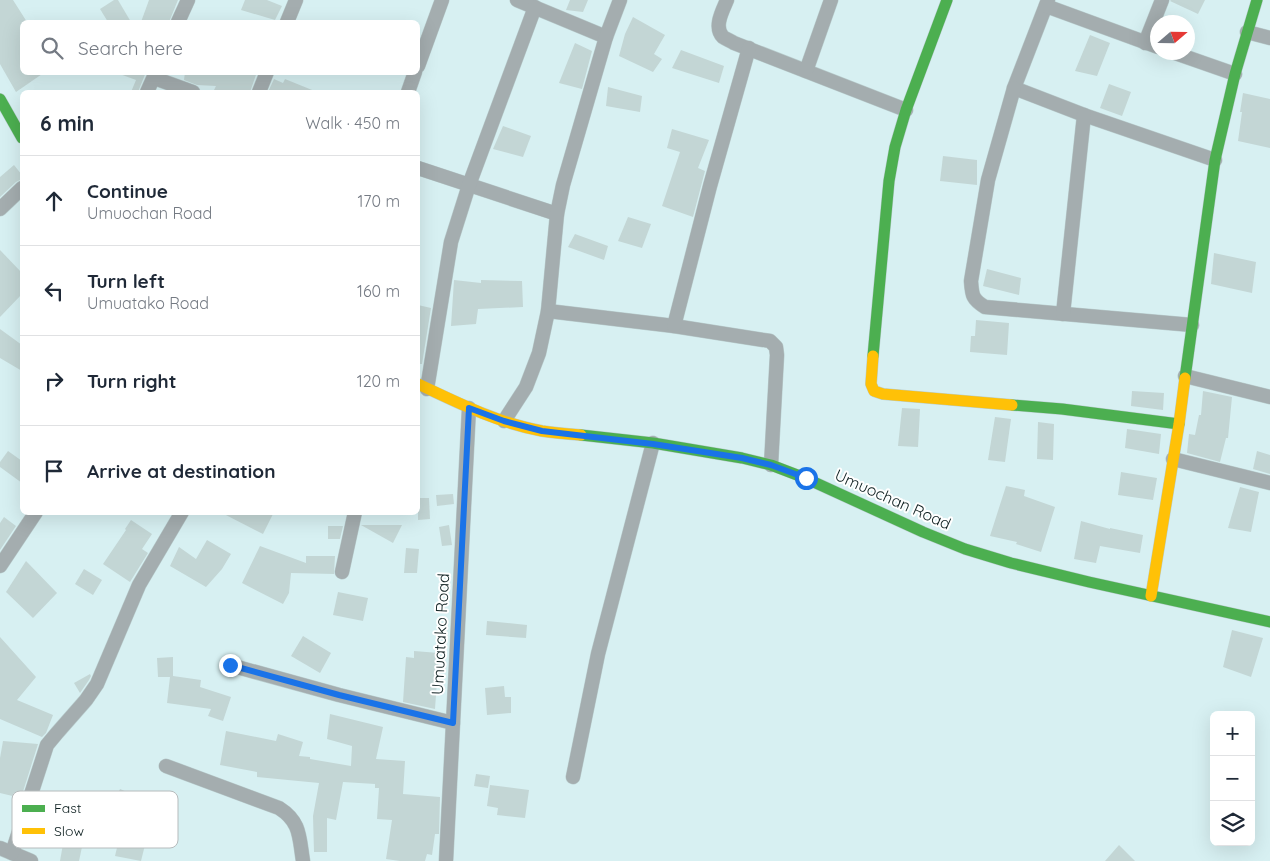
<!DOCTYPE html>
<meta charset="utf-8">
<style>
body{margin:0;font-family:Quicksand,sans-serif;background:#f2f2f3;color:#1f2937}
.controls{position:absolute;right:15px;bottom:15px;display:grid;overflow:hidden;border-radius:8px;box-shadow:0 5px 20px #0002}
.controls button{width:45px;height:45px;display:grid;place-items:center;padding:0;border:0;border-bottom:1px solid #e0e1e3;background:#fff;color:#1f2937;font:25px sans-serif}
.compass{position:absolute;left:1150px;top:15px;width:45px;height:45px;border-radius:50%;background:#fff;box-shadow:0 5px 20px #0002;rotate:70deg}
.stop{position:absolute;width:15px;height:15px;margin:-11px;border:4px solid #1a73e8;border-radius:50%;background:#fff}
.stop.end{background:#1a73e8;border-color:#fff;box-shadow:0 1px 5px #0008}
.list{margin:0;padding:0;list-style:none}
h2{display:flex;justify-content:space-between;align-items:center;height:65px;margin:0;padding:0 20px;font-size:21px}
h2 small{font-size:16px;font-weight:400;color:#747a83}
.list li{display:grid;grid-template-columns:32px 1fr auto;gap:15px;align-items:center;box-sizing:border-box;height:90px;padding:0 20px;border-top:1px solid #e0e1e3}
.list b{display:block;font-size:19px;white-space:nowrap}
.list p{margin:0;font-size:16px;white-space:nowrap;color:#747a83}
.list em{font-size:16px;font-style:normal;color:#747a83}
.icon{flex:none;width:28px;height:28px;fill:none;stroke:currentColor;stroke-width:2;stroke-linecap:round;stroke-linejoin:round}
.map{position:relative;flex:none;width:1270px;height:861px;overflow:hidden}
.search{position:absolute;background:#fff;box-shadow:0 5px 20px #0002;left:20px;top:20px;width:400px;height:55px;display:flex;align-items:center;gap:12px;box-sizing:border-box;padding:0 18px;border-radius:8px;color:#747a83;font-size:19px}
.panel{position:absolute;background:#fff;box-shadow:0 5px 20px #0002;left:20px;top:90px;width:400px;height:425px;border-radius:8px}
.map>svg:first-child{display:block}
</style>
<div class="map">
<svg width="1270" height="861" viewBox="0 0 1270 861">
<rect width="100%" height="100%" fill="#d7f0f2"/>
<g fill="#c3d6d5">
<polygon points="0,0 13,0 27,22 22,22 22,72 45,72 16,92 0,64"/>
<polygon points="114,0 118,0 131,22 108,22 100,9"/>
<polygon points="149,0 178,0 169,22 141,22"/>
<polygon points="245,0 267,0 282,6 275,20 241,10"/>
<polygon points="570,0 588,0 583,12 566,10"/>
<polygon points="1171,0 1205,0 1198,14 1170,1"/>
<polygon points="633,17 665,35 654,54 662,59 653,72 619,56 625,34"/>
<polygon points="1090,35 1110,43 1097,76 1075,71"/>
<polygon points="575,43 592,51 582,89 559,83"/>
<polygon points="681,50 724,66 719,83 672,68"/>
<polygon points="146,72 138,92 131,92 136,80 117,73"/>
<polygon points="185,72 257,72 250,92 213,92 216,86 197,85 184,80"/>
<polygon points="274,79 283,83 285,79 317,92 268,92"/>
<polygon points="1109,84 1131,92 1122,116 1100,108"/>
<polygon points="608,87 642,96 640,112 606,106"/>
<polygon points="1243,93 1270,99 1270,148 1238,141 1242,112 1240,112"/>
<polygon points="503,126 531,136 523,157 493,149"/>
<polygon points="672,129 709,140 698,168 705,171 693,217 662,206 680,152 667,148"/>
<polygon points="943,156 977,160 977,185 940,181"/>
<polygon points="14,165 22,175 22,179 16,182 0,197 0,177"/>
<polygon points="628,217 651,224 642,248 618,241"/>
<polygon points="575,234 608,246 604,260 568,247"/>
<polygon points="0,250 22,273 22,294 0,317"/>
<polygon points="1214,253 1256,262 1252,293 1211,284"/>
<polygon points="987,269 1021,278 1019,295 983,286"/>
<polygon points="454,280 481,283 481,280 522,281 523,307 478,309 476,324 451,326"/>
<polygon points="418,305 431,308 422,364 418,364"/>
<polygon points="976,320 1009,323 1007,355 970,352 971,336 975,336"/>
<polygon points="0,329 22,345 22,371 0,358"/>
<polygon points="1132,391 1164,393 1163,410 1131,406"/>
<polygon points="1203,391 1232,397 1228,438 1226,438 1220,462 1187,453 1189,434 1195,435 1199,415 1201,415"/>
<polygon points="902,408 920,409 918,447 898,446"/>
<polygon points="995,417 1011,419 1005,462 988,460"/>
<polygon points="1038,422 1054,424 1053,460 1037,459"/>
<polygon points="1127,429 1161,434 1159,454 1125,448"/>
<polygon points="8,451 22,461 22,483 0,467 0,462"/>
<polygon points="1257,451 1270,455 1270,474 1253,469"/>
<polygon points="1121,472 1157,478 1153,500 1118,495"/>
<polygon points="1006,486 1025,490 1024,496 1055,507 1041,552 1016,544 1017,542 990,536"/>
<polygon points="1240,487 1259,492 1251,532 1228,528"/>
<polygon points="453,494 454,504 437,506 436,495"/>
<polygon points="418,498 429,498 430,519 418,520"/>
<polygon points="220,512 274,512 263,534"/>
<polygon points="4,517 16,526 0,550 0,523"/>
<polygon points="131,520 152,534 142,549 148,553 130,582 103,564 126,530 125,529"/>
<polygon points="1081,521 1110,529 1110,528 1143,535 1140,553 1100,546 1096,563 1074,559"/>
<polygon points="361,525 402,525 393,543"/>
<polygon points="449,525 452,545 442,546 439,527"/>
<polygon points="328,526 343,526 340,539 328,539"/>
<polygon points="207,540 231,554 222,569 206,587 170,566 179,547 196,559"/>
<polygon points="260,546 306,563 306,556 335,556 334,574 291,573 289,593 283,604 242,583"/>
<polygon points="406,548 419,549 417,573 404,573"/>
<polygon points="26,561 57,593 33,618 6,592"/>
<polygon points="84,569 102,580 93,595 75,584"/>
<polygon points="338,592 368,598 363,621 333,615"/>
<polygon points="487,621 527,625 526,638 486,635"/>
<polygon points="1232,630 1263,638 1251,677 1223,667"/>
<polygon points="303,636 331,653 320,673 291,656"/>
<polygon points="0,637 36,677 17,700 53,715 46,733 42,737 0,719"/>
<polygon points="414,651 439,653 435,709 403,702 406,657 414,658"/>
<polygon points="173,657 173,676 201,680 200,687 231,697 223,721 208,716 211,709 167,703 170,677 158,677 157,658"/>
<polygon points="90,674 91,676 89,680 80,693 74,683"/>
<polygon points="504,686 505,697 511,697 511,713 487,715 485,688"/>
<polygon points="330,714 383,727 376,759 405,761 403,794 440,797 439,834 435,834 432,855 427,854 425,861 400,861 386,859 392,820 377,819 379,788 375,788 375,784 343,782 336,820 327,818 327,852 314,852 313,816 319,783 257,777 257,772 220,765 226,731 276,741 278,734 303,742 299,756 310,757 310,759 351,766 352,746 327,739"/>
<polygon points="3,741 38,744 21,798 0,793 0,758"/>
<polygon points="476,774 490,776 488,788 474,786"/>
<polygon points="490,785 529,790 525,818 497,815 498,808 487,806"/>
<polygon points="120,789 153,803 146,820 132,814 130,817 111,809"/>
<polygon points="120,835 146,841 141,861 115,856"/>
<polygon points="63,844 82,847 79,861 60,861"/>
<polygon points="1119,845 1135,861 1105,861"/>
</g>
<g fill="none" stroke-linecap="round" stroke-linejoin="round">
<defs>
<g id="street">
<polyline points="517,0 606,37"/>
<path d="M727,0C723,10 713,27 723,37C726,39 731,41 734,43L906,110"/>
<polyline points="1048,0 1014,88 1084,115 1215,160"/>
<polyline points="1046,6 1158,47"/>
<polyline points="178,22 188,0"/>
<polyline points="287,22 296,0"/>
<polyline points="1247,32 1270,38"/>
<polyline points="1145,43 1162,0"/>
<polyline points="1172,52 1235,74"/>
<polyline points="418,66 442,0"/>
<polyline points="806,71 831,0"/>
<polyline points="154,78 193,92"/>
<path d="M1014,88L988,180L971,281C972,295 972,299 985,307L1192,325"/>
<polyline points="147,92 156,72"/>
<polyline points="259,92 267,72"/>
<polyline points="408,92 415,72"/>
<polyline points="418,168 557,214"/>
<polyline points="0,209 22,188"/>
<polyline points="548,311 674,326 770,341 776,347 777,355 771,465"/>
<polyline points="1063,314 1084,115"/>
<polyline points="674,326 710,186 749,48"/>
<polyline points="1185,376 1270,397"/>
<polyline points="427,389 451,242 469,185 535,7"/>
<polyline points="504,421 526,387 539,353 548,311 557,214 563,185 606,37 620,0"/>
<polyline points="1173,459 1270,483"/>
<polyline points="0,566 36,512"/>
<polyline points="342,572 355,512"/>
<polyline points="230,665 339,695 453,723"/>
<path d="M166,766L279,808C301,822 299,837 303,861"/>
<polyline points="573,777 598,654 653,443"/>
<polyline points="0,848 31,861"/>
<polyline points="12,853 47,745 57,733 86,700 97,684 139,585 182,512"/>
<polyline points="446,861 469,408"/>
</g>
<g id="fast">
<polyline points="0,99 22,138"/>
<polyline points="873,356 889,181 895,147 906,110 947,0"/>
<polyline points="1185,378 1215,160 1235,74 1257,0"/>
<polyline points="1012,405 1062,409 1179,424"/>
<polyline points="581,435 653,443 742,458 771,465 805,478 923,532 965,549 1011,563 1089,582 1270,622"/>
</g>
<g id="slow">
<polyline points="873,356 871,384 874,391 883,394 1012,405"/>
<path d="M418,384C458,403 498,423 542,431C555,433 568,434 581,435"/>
<polyline points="1151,596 1179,424 1185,378"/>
</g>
</defs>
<use href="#street" stroke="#b9cdce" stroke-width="15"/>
<use href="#fast" stroke="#b9cdce" stroke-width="12"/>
<use href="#slow" stroke="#b9cdce" stroke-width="12"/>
<use href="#street" stroke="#a4adaf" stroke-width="14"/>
<use href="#fast" stroke="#4caf50" stroke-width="11"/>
<use href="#slow" stroke="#ffc107" stroke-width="11"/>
</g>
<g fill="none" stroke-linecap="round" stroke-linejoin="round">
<polyline stroke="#1a73e8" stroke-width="6" points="230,665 339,695 453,723 469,408 504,421 542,431 653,444 742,458 771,465 806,478"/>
</g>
<g text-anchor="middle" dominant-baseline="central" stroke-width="4" stroke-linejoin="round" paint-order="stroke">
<g font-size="16" fill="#0b1d1e" stroke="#fff">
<text transform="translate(893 499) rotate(24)">Umuochan Road</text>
<text transform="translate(440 634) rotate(-87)">Umuatako Road</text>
</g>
</g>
<rect x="12" y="791" width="166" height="57" rx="8" fill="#fff" stroke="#b6bbbc" stroke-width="1"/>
<rect x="22" y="805" width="23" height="7" fill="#4caf50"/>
<rect x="22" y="828" width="23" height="6" fill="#ffc107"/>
<g font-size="14" fill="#0b1d1e">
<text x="54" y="813">Fast</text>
<text x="54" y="836">Slow</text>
</g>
</svg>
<div class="controls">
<button>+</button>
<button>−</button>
<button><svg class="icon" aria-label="layers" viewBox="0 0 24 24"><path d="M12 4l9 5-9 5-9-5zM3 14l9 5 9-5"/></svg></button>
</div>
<svg class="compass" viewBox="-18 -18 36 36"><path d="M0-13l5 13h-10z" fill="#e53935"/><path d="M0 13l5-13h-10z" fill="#747a83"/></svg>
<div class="stop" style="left:806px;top:478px"></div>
<div class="stop end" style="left:230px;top:665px"></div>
<div class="search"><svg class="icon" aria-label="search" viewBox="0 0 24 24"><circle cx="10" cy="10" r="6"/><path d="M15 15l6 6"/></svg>Search here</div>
<section class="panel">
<h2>6 min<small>Walk · 450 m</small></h2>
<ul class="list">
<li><svg class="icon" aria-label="ahead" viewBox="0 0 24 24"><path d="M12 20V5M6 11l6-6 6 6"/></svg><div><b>Continue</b><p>Umuochan Road</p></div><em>170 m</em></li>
<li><svg class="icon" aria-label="left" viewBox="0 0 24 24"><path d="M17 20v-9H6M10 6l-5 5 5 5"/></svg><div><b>Turn left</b><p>Umuatako Road</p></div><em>160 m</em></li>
<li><svg class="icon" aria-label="right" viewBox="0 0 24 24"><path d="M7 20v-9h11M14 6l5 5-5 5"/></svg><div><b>Turn right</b></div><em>120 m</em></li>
<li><svg class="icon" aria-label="arrive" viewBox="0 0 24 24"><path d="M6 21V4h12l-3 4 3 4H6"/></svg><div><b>Arrive at destination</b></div></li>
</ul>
</section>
</div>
